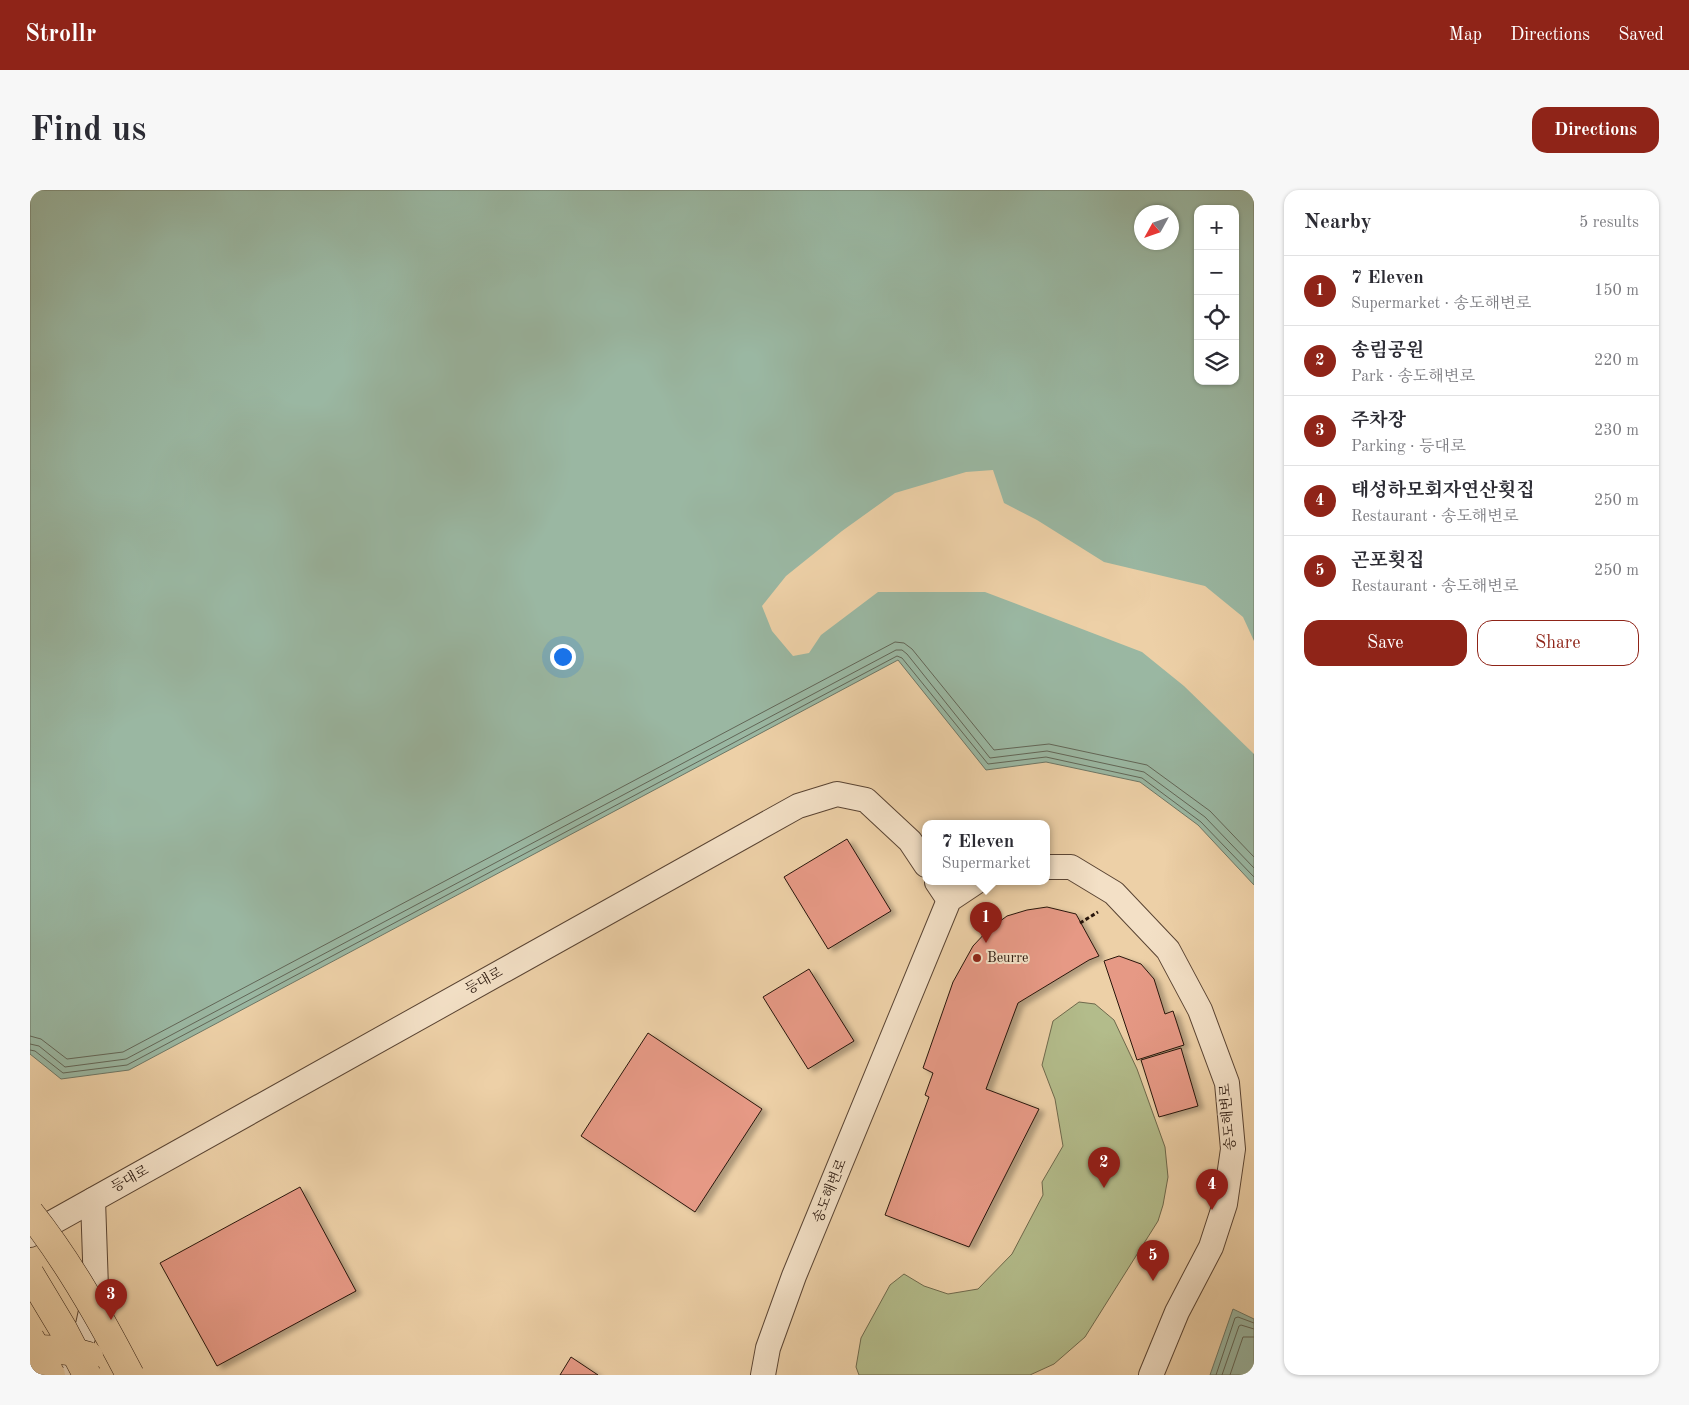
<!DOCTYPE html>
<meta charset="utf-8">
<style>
body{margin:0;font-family:"Old Standard TT","Noto Serif KR",serif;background:#f7f7f7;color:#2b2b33}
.controls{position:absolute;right:15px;top:15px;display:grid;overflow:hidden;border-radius:10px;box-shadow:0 1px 4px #0004}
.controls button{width:45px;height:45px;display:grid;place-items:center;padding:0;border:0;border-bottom:1px solid #e1e1e2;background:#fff;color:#2b2b33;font:25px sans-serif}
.compass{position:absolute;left:1104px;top:15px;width:45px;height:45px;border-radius:50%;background:#fff;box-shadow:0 1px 4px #0004;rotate:230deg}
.you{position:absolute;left:532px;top:466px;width:18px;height:18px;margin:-12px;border:4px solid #fff;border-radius:50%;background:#1a73e8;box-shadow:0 0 0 8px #1a73e833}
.badge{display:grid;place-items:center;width:32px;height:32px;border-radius:50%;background:#8f2418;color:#fff;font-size:16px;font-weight:700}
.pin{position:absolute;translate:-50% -41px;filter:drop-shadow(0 1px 2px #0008)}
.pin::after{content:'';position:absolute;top:26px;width:18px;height:15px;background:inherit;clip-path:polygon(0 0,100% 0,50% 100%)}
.popup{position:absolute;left:892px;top:630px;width:128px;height:65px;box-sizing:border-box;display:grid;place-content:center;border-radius:10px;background:#fff;filter:drop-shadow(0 1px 4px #0005);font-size:16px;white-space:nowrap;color:#7c7c81}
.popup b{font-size:19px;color:#2b2b33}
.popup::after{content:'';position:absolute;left:50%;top:100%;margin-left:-10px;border:10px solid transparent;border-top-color:#fff}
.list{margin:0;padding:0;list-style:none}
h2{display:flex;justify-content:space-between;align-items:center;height:65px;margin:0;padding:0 20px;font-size:21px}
h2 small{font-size:16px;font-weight:400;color:#7c7c81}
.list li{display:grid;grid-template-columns:32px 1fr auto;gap:15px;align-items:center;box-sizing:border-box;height:70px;padding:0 20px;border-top:1px solid #e1e1e2}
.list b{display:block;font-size:19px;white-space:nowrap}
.list p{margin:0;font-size:16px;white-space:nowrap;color:#7c7c81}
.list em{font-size:16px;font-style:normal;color:#7c7c81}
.actions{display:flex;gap:10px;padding:15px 20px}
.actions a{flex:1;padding:11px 0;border:1px solid #8f2418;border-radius:15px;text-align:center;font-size:18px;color:#8f2418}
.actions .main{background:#8f2418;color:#fff}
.icon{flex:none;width:28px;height:28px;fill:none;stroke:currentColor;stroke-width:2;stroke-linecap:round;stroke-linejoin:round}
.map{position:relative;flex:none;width:1224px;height:1185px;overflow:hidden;border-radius:15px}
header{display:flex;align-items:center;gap:30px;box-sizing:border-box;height:70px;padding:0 25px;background:#8f2418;color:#fff}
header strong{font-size:24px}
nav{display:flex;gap:28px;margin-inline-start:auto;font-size:18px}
.intro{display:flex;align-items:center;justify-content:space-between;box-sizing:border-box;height:120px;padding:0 30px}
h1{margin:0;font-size:35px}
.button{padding:12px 22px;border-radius:15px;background:#8f2418;color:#fff;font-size:18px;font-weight:700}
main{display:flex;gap:30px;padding:0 30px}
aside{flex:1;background:#fff;border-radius:15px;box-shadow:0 1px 4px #0004}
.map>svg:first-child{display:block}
</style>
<header>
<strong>Strollr</strong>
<nav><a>Map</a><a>Directions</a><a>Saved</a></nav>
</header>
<div class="intro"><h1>Find us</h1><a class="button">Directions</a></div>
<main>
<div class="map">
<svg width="1224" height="1185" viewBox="0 0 1224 1185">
<defs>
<filter id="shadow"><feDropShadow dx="5.5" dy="3" stdDeviation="2.5" flood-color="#0004"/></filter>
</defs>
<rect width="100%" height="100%" fill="#edd0a7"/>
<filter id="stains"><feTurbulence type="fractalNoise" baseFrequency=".004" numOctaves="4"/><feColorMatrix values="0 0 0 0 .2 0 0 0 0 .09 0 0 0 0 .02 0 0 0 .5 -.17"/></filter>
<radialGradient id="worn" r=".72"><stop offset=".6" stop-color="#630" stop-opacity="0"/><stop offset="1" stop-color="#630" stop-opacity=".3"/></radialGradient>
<polygon fill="#b3bc8b" stroke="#6e694c" points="1049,812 1065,814 1084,830 1107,879 1135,957 1138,987 1133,1015 1128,1031 1055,1147 1024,1174 1000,1185 829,1185 826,1177 831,1148 860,1095 874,1084 894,1096 918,1104 948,1099 982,1064 1013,1005 1012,992 1033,956 1025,909 1012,875 1023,831"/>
<g fill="#9ab7a2" stroke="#6d7766" fill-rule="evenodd">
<path d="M0,0H1224V695L1168,635L1110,592L1016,572L956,580L868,470L99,880L31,889L0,864ZM1168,19H1205V191H1168ZM1112,22H1142V52H1112Z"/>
<polygon points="1203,1119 1224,1129 1224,1185 1180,1185"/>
</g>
<polygon fill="#edd0a7" points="963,280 974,313 1007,330 1074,372 1175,396 1213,427 1224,451 1224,564 1154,496 1112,462 955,402 848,402 791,445 779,463 763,466 742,441 732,416 756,386 812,341 865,303 936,282"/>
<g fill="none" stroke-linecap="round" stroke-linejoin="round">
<g stroke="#626657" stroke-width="1">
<polyline points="0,846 11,849 37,869 93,862 865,452 874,453 882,459 964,560 1019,554 1117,575 1180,621 1224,667"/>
<polyline points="0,854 9,856 35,877 96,869 866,460 872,460 877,464 960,568 1017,561 1114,582 1175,627 1224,678"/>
<polyline points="0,860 5,861 33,883 97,875 867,466 872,468 958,574 1016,567 1112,588 1171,632 1224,687"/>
<polyline points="1186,1185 1205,1128 1208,1127 1224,1133"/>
<polyline points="1192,1185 1209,1136 1211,1135 1224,1139"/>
<polyline points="1200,1185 1213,1147 1224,1147"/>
</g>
</g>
<g fill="#e69985" stroke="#29160c" filter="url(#shadow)">
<polygon points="817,649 861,721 798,759 754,687"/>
<polygon points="1017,717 1046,724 1069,766 1059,770 988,813 956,899 1009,919 939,1057 855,1025 899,907 895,905 903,883 893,878 923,792 943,756 958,740 977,726 997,720"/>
<polygon points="1089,766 1111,774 1124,789 1135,824 1143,821 1154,855 1107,870 1074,771"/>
<polygon points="779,779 824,851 778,879 733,807"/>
<polygon points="618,843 732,919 665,1022 551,946"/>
<polygon points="1151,858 1168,916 1129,927 1111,870"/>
<polygon points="270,997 326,1101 187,1176 130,1073"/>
<polygon points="541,1167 568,1185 530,1185"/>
</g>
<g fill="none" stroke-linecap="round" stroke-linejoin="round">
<defs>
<g id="minor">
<polyline points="1016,677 1041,677 1084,703 1138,760 1170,820 1197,893 1203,959 1195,1014 1181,1057 1147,1122 1121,1185"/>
<polyline points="907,692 919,710"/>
<polyline points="0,1045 768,616 807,604 836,610 880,651 896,675"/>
<polyline points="33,1185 47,1162 58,1135 66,1098 63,1010"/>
<polyline points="733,1185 738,1158 764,1086 919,710 946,692"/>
</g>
</defs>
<use href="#minor" stroke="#5a4433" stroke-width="26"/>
<g stroke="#29160c" stroke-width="3" stroke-dasharray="4 2.5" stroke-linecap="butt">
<polyline points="952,715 958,740"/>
<polyline points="1050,733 1068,722"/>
</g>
<use href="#minor" stroke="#f3e0c6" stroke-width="24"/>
<defs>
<g id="highway-bridge">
<path d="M0,1023C39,1072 71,1129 100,1185"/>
<polyline points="0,1084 33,1139 57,1185"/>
<polyline points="0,1148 21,1185"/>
<path d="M0,1160C20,1158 40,1160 59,1166"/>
</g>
</defs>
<use href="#highway-bridge" stroke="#29160c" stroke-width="29" stroke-linecap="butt"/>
<use href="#highway-bridge" stroke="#edd0a7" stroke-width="28"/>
</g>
<circle fill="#8f2418" stroke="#f3e0c6" stroke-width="2" cx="947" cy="768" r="5"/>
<g text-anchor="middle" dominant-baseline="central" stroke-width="4" stroke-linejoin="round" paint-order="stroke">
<g font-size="14" fill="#29160c" stroke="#f3e0c6" text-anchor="start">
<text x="957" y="768">Beurre</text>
</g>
<g font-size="14" fill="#29160c" stroke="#f3e0c6">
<text transform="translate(454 791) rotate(-29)">등대로</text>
<text transform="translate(1198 927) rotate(-95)">송도해변로</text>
<text transform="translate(100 989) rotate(-29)">등대로</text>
<text transform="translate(800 1001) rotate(-68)">송도해변로</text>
</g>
</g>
<rect width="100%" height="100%" filter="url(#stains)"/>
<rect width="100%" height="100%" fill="url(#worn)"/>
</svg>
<div class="controls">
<button>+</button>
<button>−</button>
<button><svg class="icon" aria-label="locate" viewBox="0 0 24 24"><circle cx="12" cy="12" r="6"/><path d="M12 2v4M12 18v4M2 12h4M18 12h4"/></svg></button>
<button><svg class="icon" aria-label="layers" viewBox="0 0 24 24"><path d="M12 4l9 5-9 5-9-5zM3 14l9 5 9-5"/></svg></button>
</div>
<svg class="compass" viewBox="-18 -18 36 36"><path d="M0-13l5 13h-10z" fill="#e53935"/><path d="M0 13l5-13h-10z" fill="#7c7c81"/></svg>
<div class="you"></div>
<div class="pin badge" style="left:956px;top:753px">1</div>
<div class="popup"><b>7 Eleven</b>Supermarket</div>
<div class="pin badge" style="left:1074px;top:998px">2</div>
<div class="pin badge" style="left:81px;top:1130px">3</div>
<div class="pin badge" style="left:1182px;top:1020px">4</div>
<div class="pin badge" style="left:1123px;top:1091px">5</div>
</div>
<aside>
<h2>Nearby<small>5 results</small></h2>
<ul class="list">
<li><span class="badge">1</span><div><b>7 Eleven</b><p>Supermarket · 송도해변로</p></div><em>150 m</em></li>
<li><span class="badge">2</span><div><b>송림공원</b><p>Park · 송도해변로</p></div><em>220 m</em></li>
<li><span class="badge">3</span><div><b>주차장</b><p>Parking · 등대로</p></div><em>230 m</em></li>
<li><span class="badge">4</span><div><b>태성하모회자연산횟집</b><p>Restaurant · 송도해변로</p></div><em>250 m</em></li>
<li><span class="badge">5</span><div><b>곤포횟집</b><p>Restaurant · 송도해변로</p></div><em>250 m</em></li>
</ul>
<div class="actions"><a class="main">Save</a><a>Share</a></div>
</aside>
</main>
